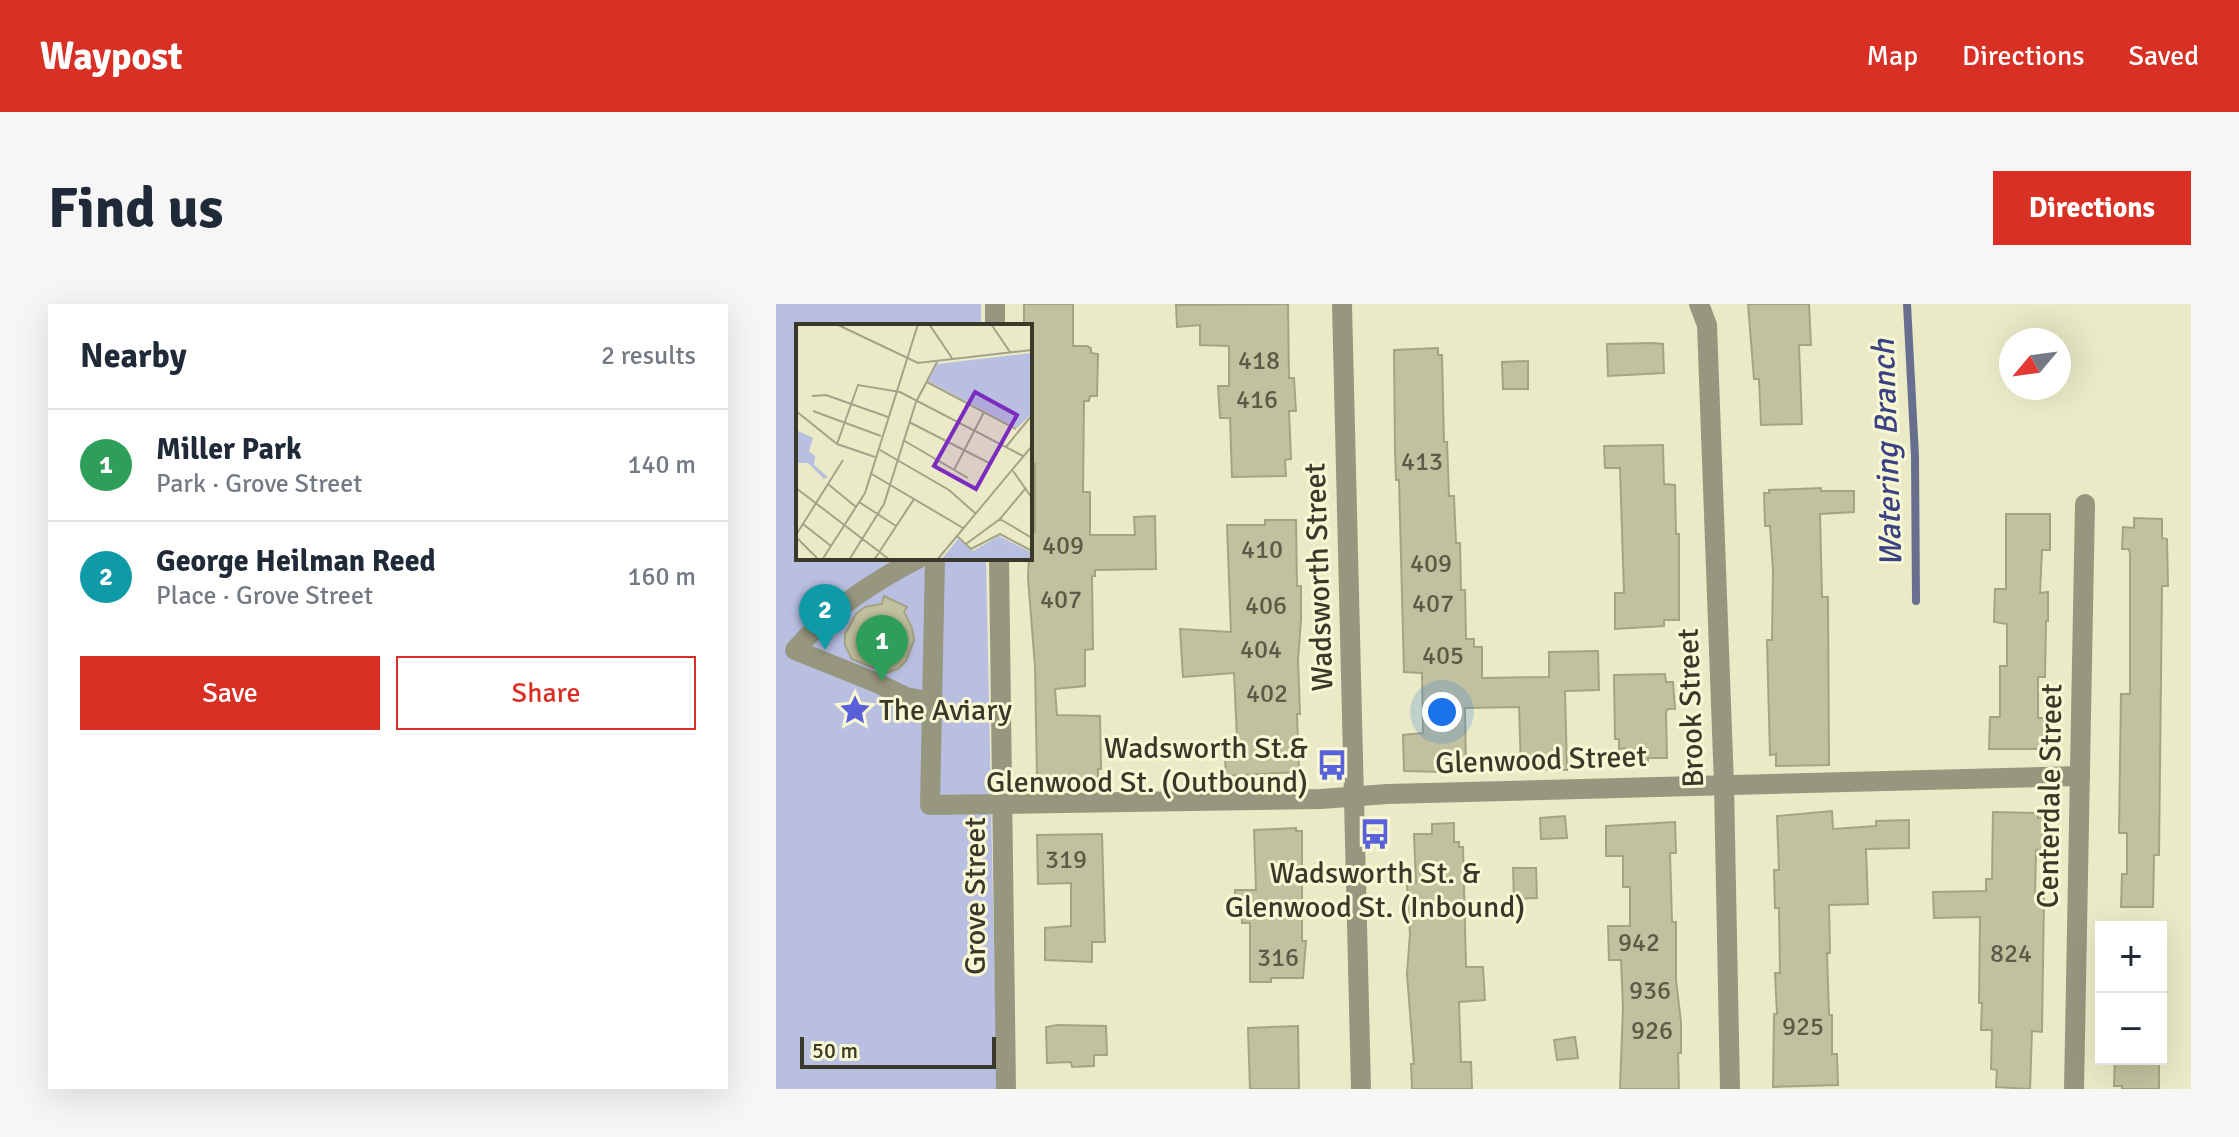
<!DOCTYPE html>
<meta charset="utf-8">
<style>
body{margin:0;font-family:Signika,sans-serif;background:#f6f6f7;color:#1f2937}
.controls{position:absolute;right:24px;bottom:24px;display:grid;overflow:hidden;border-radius:0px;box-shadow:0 8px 32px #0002}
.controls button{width:72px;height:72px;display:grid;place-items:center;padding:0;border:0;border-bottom:2px solid #e0e1e3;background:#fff;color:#1f2937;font:40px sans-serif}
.compass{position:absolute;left:1223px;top:24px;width:72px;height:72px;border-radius:50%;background:#fff;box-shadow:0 8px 32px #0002;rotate:241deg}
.scale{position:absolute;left:24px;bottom:20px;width:196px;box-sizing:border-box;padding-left:8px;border:4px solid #39392b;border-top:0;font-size:22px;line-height:28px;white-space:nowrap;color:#39392b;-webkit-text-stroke:6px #f8f8d4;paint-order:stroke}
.you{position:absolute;left:666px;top:408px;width:28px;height:28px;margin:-20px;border:6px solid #fff;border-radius:50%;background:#1a73e8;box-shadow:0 0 0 12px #1a73e833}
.badge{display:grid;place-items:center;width:52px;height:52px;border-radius:50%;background:#d93025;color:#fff;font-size:26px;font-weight:700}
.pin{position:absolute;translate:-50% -66px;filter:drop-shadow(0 2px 4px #0008)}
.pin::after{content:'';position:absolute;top:42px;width:28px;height:24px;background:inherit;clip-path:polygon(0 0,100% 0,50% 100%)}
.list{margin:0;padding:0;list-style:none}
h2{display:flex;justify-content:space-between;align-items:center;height:104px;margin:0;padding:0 32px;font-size:34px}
h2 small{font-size:26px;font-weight:400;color:#747a83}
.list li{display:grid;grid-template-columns:52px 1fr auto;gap:24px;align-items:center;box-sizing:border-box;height:112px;padding:0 32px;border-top:2px solid #e0e1e3}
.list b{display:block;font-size:30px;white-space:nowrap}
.list p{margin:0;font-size:26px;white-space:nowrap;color:#747a83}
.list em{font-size:26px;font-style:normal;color:#747a83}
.actions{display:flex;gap:16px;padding:24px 32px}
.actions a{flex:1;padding:18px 0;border:2px solid #d93025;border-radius:0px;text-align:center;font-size:28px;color:#d93025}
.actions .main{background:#d93025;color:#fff}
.map{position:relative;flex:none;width:1415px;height:785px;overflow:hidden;border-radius:0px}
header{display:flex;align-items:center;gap:48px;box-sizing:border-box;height:112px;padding:0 40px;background:#d93025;color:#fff}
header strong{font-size:38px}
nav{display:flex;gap:44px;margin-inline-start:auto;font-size:28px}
.intro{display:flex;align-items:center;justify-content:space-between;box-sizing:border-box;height:192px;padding:0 48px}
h1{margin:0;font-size:56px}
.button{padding:20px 36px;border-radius:0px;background:#d93025;color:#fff;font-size:28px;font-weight:700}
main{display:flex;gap:48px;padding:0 48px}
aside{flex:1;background:#fff;border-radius:0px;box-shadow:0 8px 32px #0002}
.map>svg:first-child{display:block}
</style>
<header>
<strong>Waypost</strong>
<nav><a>Map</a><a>Directions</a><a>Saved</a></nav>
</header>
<div class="intro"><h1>Find us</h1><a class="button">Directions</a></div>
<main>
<aside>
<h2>Nearby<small>2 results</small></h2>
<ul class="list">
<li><span class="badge" style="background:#2e9e5b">1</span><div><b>Miller Park</b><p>Park · Grove Street</p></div><em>140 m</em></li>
<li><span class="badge" style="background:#0f9aa8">2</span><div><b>George Heilman Reed</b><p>Place · Grove Street</p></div><em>160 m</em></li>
</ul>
<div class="actions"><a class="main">Save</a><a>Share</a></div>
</aside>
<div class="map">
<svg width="1415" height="785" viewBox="0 0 1415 785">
<rect width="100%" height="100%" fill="#ebeac7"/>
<polygon fill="#b8bfe0" points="0,0 205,0 205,22 22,22 22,254 210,254 221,785 0,785"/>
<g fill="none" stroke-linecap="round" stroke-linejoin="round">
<polyline stroke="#686f8e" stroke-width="8" points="1131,0 1139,152 1140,297"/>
</g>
<g fill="#c2c19f" stroke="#a4a483" stroke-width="2">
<polygon points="248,0 297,0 297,42 311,42 315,44 315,49 322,50 321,92 314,92 313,97 308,97 307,188 314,188 314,231 359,231 358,213 379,212 380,265 319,266 319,272 316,272 317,345 309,346 309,382 279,385 281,411 324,412 325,465 322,465 322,478 286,478 286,474 261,472 259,363 252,274 254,228 259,228 259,160 254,160 254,22 248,22"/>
<polygon points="512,0 513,74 518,74 520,107 513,107 515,155 509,156 510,172 456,173 454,114 444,114 442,82 453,82 453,42 424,41 424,21 401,23 400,1"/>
<polygon points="972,0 1033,0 1035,41 1023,41 1026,120 985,121 983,75 978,75"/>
<polygon points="876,39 887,40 888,69 832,72 831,40"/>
<polygon points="662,44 662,51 666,51 668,138 671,138 673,192 678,192 680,239 684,239 685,286 689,286 690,335 698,335 698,343 706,343 706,374 773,373 773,348 822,347 823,386 789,387 791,466 745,465 743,403 689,404 690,464 666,465 666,468 628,467 627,431 647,429 646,369 628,368 623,176 620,176 619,145 618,46"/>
<polygon points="752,57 752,85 727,85 726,58"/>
<polygon points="887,141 888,180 899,181 900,230 903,230 903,316 888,316 888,322 839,325 839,289 848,289 844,164 829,164 828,142"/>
<polygon points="1045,184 1045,187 1078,187 1078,208 1044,210 1046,293 1052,293 1053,461 1000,462 1000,450 994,451 992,376 991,336 996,336 997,267 994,222 989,222 988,189 993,189 993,186"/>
<polygon points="1230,210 1274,210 1274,246 1266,246 1264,289 1272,288 1272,317 1270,317 1269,373 1262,373 1262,414 1273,414 1271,445 1213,445 1214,413 1224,413 1224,362 1231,362 1231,320 1218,318 1219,285 1230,285"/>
<polygon points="1358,214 1386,215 1386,234 1391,235 1392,282 1386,282 1383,551 1378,551 1377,603 1345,603 1346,570 1351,570 1351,529 1343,529 1345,390 1354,390 1354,250 1353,245 1346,245 1347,223 1358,224"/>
<polygon points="489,216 520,216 521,282 525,282 525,315 522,356 524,410 521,410 523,468 450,472 449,452 455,452 455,436 461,435 458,369 407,373 404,325 455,328 451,221 489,221"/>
<polygon points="108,292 131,303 128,308 136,324 138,336 130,357 122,365 110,369 76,355 69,341 69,330 80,310 89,303 106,300"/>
<polygon points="889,370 890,378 897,378 899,405 892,405 890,408 891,454 872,454 872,459 849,460 849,444 843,445 843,435 839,435 838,371"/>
<polygon points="1056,507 1057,525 1100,522 1100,517 1133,516 1133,544 1090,545 1092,600 1053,601 1054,649 1051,649 1053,711 1056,711 1056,750 1061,750 1062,781 997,783 998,710 1001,710 999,669 1004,669 1003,604 999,604 998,566 1003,566 1001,512"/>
<polygon points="1217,508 1262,509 1262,514 1268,514 1267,547 1260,546 1259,593 1268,593 1266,728 1256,727 1254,785 1220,783 1221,766 1215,765 1216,726 1205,726 1206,699 1203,699 1204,613 1158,614 1157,588 1210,587 1210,575 1216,575"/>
<polygon points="789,512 791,534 765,535 764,514"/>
<polygon points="899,518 900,549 894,549 896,618 900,618 900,676 905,718 905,749 902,749 903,785 844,785 847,704 845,656 833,656 832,622 854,622 854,583 847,583 847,552 830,552 830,522"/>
<polygon points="678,519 678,538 683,538 683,543 687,543 690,663 707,663 709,696 683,698 685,758 695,758 696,785 636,785 635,760 638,760 631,670 634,630 631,580 640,579 638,530 656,530 656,520"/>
<polygon points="520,524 520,527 526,527 526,637 530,637 527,674 495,674 495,678 474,678 474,619 466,619 466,608 459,608 459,586 480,586 478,526"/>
<polygon points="326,530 329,638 316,638 316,658 269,656 269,624 295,622 295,579 262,580 261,531"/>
<polygon points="737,564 760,564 761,594 738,595"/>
<polygon points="281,721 330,722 331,751 318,751 318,762 296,763 295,758 271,759 270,723"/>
<polygon points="522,722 523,785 474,785 472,724"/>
<polygon points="799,733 802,754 781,756 778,736"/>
<polygon points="1339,755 1383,755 1383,785 1346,785 1346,782 1338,782"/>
</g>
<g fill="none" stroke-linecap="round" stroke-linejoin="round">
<g stroke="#97977f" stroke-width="20">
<polyline points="219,0 219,22"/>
<polyline points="566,0 585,785"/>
<polyline points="923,0 931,21 948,481 954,785"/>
<path d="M143,254C98,277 52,308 19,346L101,379L130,393L156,398"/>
<polyline points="159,254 154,501 545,495 611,490 1304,472"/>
<polyline points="223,254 230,785"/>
<polyline points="1298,785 1309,200"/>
</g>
</g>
<defs>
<symbol id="sight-bare" viewBox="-9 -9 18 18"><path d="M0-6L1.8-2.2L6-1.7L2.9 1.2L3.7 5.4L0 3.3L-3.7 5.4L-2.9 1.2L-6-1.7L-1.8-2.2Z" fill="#5861d8" stroke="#f8f8d4" stroke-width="2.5" paint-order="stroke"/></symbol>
<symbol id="bus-bare" viewBox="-9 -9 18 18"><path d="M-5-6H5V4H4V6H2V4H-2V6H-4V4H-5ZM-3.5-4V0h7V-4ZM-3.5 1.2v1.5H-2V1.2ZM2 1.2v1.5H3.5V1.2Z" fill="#5861d8" stroke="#f8f8d4" stroke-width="2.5" paint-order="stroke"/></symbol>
</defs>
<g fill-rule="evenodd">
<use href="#sight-bare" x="57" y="384" width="44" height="44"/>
<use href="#bus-bare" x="534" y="439" width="44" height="44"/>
<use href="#bus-bare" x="577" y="508" width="44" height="44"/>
</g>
<g text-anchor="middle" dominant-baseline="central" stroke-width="6" stroke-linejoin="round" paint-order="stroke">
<g font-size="26" fill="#5b5b48">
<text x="483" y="57">418</text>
<text x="481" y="96">416</text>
<text x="646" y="158">413</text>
<text x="287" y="242">409</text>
<text x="486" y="246">410</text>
<text x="655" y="260">409</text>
<text x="285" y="296">407</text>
<text x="657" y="300">407</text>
<text x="490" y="302">406</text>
<text x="485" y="346">404</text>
<text x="667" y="352">405</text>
<text x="491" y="390">402</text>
<text x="290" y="556">319</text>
<text x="863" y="639">942</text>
<text x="1235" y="650">824</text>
<text x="502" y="654">316</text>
<text x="874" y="687">936</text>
<text x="1027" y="723">925</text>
<text x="876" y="727">926</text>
</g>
<g font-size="30" fill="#39392b" stroke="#f8f8d4">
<text transform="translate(543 273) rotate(-92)">Wadsworth Street</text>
<text transform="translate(915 404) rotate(-92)">Brook Street</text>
<text transform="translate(765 456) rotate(-2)">Glenwood Street</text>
<text transform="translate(1274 492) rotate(-89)">Centerdale Street</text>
<text transform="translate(199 592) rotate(-90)">Grove Street</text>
</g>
<g font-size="30" fill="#39392b" stroke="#f8f8d4" text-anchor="start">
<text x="103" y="406">The Aviary</text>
<text x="532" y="444" text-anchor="end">Wadsworth St.&amp;<tspan x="532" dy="34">Glenwood St. (Outbound)</tspan></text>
<text x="599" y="569" text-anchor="middle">Wadsworth St. &amp;<tspan x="599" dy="34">Glenwood St. (Inbound)</tspan></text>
</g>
<g font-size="32" font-style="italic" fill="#3a4283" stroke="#f8f8d4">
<text transform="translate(1111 149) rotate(-92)">Watering Branch</text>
</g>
</g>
<g transform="translate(20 20)">
<rect width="236" height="236" fill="#ebeac7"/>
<path d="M236,29V89L221,104L132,57L141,40ZM0,106L17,114L13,127L19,132L18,141L32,153L28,155L12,139H0ZM203,212L236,229V236H145L162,215L177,227Z" fill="#b8bfe0"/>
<path fill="none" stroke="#a4a389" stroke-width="2" d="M40,0L122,39L236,26M133,0L156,34M195,0L214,28M131,58L220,105M16,72L30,71L92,93M0,87L41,120L79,133M17,87L85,112M113,98L193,139L206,121M107,116L172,154M41,120L62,61L104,68L227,132M210,123L236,91M84,126L153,166L179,189M158,146L188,88M217,147L236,174M74,149L167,204M32,160L60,183M0,164L94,236M63,178L100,202M204,195L236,214M7,200L35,222M0,211L47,136M161,212L175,225L204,210L236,227M0,213L23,236M170,220L204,195L229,165M26,236L69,169L122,0M53,236L88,180L120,78L141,38M78,236L118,175M141,236L236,122"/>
<path fill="#7b2cbf" fill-opacity="0.15" stroke="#7b2cbf" stroke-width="4" d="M179,68L221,91L180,165L138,142Z"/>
<rect width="236" height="236" fill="none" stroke="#39392b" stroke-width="4"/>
</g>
</svg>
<div class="controls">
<button>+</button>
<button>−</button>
</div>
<svg class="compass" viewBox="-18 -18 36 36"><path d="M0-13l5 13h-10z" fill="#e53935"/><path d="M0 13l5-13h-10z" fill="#747a83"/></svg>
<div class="scale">50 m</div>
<div class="you"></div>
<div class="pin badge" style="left:106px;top:377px;background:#2e9e5b">1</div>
<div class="pin badge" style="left:49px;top:346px;background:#0f9aa8">2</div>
</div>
</main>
